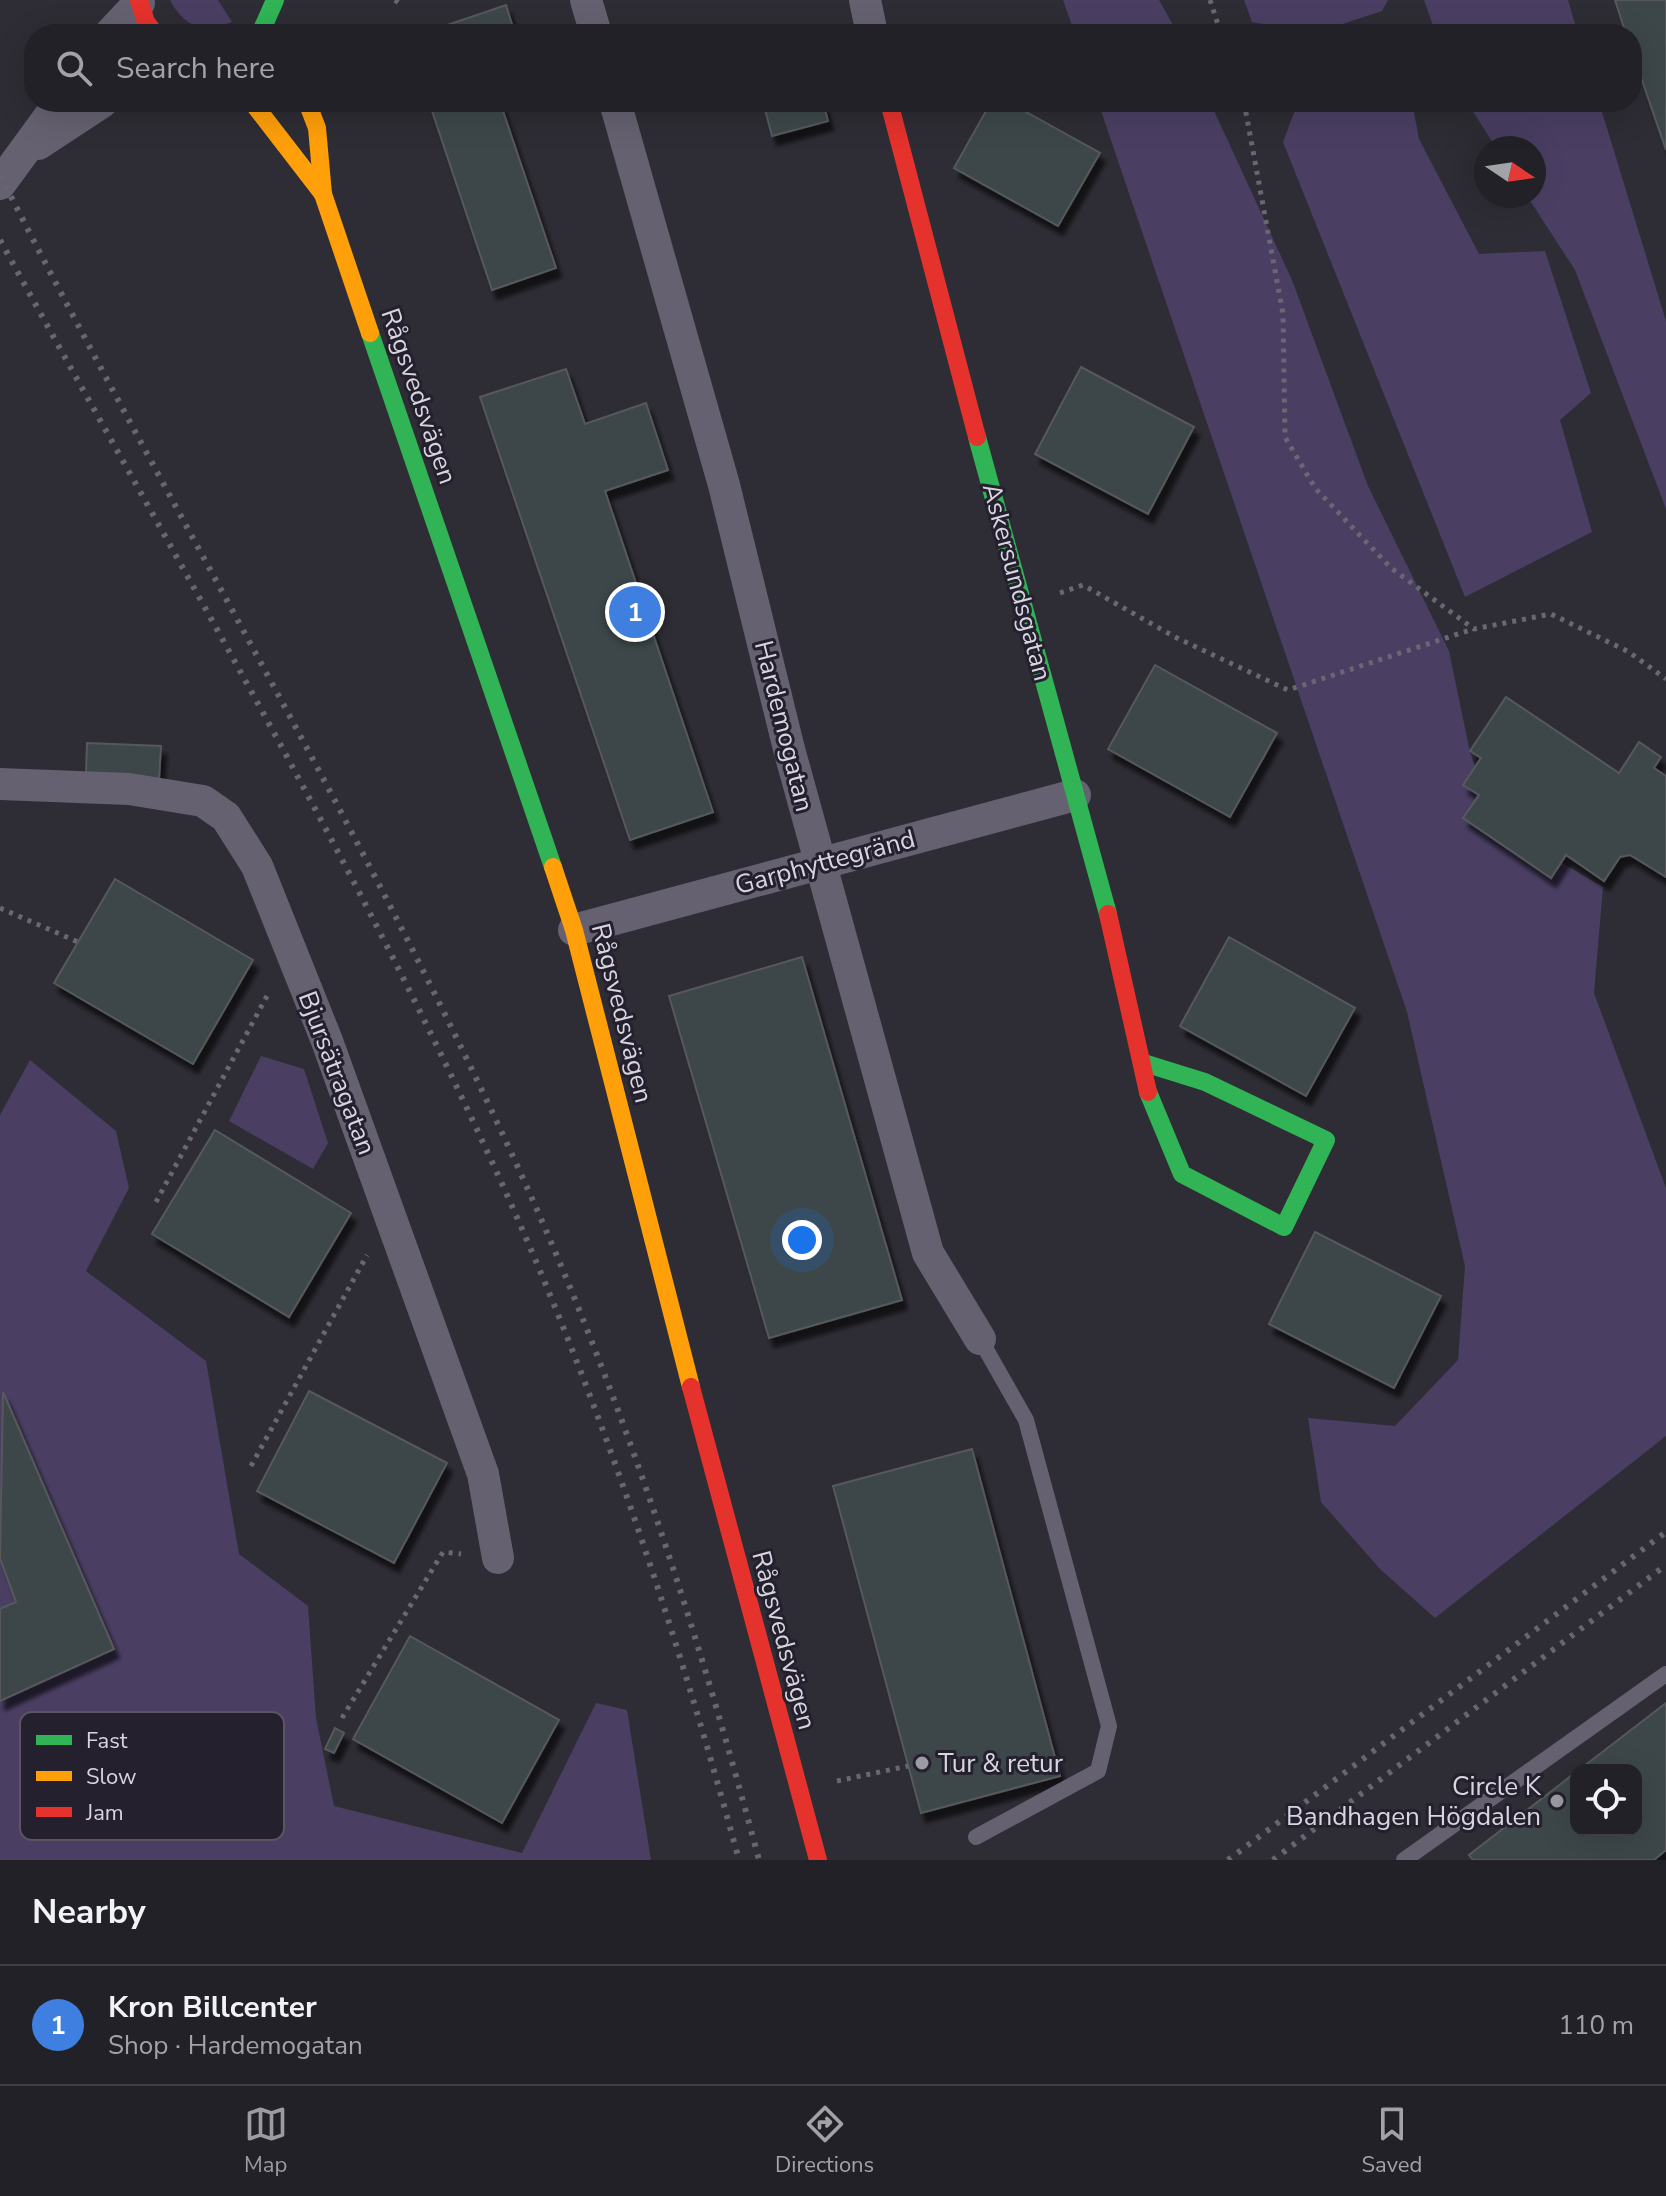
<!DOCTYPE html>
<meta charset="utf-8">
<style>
body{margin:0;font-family:"Nunito Sans",sans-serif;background:#2a292f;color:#f1f3f6}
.controls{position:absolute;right:24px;bottom:24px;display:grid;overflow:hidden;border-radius:16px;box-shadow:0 8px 32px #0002}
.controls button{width:72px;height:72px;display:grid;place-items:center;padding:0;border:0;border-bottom:2px solid #3f3e44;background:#222127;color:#f1f3f6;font:40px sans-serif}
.compass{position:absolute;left:1474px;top:136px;width:72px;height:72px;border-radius:50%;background:#222127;box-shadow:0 8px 32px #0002;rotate:103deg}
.you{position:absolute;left:802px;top:1240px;width:28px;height:28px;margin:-20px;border:6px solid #fff;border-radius:50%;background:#1a73e8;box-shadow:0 0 0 12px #1a73e833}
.badge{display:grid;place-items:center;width:52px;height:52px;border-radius:50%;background:#9c9aa3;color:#fff;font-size:26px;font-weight:700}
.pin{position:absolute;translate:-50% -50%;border:4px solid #fff;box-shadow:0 2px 8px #0006}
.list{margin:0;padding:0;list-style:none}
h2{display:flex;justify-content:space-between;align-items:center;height:104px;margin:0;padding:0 32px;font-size:34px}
h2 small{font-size:26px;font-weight:400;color:#a2a3a7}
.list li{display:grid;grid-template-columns:52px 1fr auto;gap:24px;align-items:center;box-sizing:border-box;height:120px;padding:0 32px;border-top:2px solid #3f3e44}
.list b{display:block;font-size:30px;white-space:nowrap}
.list p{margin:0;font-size:26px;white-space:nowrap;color:#a2a3a7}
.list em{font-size:26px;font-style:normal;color:#a2a3a7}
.icon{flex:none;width:44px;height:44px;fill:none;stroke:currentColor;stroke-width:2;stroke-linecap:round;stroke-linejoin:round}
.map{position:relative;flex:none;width:1666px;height:1860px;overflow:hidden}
.search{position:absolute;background:#222127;box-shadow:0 8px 32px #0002;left:24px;right:24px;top:24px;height:88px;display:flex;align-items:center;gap:20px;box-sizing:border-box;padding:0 28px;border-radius:32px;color:#a2a3a7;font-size:30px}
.sheet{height:224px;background:#222127}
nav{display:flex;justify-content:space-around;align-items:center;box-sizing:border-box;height:112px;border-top:2px solid #3f3e44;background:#222127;font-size:22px;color:#a2a3a7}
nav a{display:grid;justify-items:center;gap:4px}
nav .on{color:#9c9aa3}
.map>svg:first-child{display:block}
</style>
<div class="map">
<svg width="1666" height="1860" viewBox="0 0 1666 1860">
<defs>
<filter id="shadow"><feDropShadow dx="5" dy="9" stdDeviation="2" flood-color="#0009"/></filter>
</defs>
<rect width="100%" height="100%" fill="#2e2c34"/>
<g fill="#4a3f63">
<path d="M170,0H218L232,22C203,33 185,28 170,0Z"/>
<polygon points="1063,0 1159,0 1178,34 1075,34"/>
<polygon points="1244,0 1388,0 1382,11 1312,34 1252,22"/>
<polygon points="1424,0 1568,0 1578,34 1436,34"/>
<polygon points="1098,102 1210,102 1292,280 1368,486 1449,651 1470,752 1495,823 1603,887 1594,993 1666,1188 1666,1436 1435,1618 1380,1569 1321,1502 1308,1418 1395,1426 1458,1360 1465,1266 1407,1012"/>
<polygon points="1298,102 1412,102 1419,139 1479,254 1545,251 1591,393 1560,420 1592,532 1465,597 1283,142"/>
<polygon points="1467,102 1599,102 1666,321 1666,509 1575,270 1527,196 1534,196 1534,148 1496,148"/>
<polygon points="261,1056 304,1069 328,1143 313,1169 229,1121"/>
<polygon points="30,1060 116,1131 129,1188 86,1271 206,1361 239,1554 308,1606 316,1718 334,1806 522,1853 596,1703 627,1710 651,1860 0,1860 0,1115"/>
</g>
<g fill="#3c4648" stroke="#56595c" stroke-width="2" filter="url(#shadow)">
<polygon points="1615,0 1666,0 1666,150 1632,51 1632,34 1626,34"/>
<polygon points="506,5 515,34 421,34"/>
<polygon points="429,102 500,102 556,268 492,290"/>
<polygon points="763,102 823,102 828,121 772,136"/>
<polygon points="991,102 1008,102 1100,153 1058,226 954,168"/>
<polygon points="1081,367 1194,427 1148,514 1035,454"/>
<polygon points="566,369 585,424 646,403 668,470 605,491 713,812 630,840 480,397"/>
<polygon points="1155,665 1277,733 1230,817 1108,749"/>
<polygon points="1506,697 1619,773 1639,742 1661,757 1654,768 1666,776 1666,877 1630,855 1620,857 1604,881 1566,855 1551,878 1463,818 1479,795 1463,785 1481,758 1470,751"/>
<polygon points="87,743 161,746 159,779 86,775"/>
<polygon points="115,879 253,960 193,1064 54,983"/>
<polygon points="1229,937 1355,1008 1306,1096 1180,1026"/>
<polygon points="802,957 902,1300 769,1338 669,996"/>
<polygon points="215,1130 351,1213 289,1317 152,1234"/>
<polygon points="1315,1232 1441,1296 1394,1388 1269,1324"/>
<polygon points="309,1391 447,1463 394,1563 257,1491"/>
<polygon points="3,1392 114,1649 0,1701 0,1609 16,1602 0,1558"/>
<polygon points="972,1449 1060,1776 921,1813 833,1486"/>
<polygon points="410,1636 559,1720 502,1823 353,1739"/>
<polygon points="1666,1703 1666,1850 1654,1860 1473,1860 1469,1855 1576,1772 1576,1830 1636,1830 1636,1770 1579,1770"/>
<polygon points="335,1728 344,1733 334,1753 325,1749"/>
</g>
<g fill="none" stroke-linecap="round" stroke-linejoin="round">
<g stroke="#6a6773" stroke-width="5" stroke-dasharray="4 6" stroke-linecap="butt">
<polyline points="395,0 400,4"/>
<polyline points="1210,0 1221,34"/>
<polyline points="1244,102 1283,314 1285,437 1315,488 1391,568 1474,629 1551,614 1629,652 1666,679"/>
<polyline points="1060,593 1083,585 1175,637 1288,690 1473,629"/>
<polyline points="0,908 78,942"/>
<polyline points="156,1202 268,994"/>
<polyline points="251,1466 367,1255"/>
<polyline points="342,1718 443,1552 461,1554"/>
<polyline points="837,1781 908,1766"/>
</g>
<g stroke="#656170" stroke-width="16">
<polyline points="976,1837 1098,1771 1109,1726 1026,1420 980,1339"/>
<polyline points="1404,1860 1666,1674"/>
</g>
<g stroke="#656170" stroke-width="32">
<polyline points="586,0 596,34"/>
<polyline points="865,0 872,34"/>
<polyline points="110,34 139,3"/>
<polyline points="615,102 724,485 789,749 928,1253 980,1339"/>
<polyline points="38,144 102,102"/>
<polyline points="0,184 60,102"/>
<polyline points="0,784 129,789 203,801 226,817 257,866 327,1041 483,1474 498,1558"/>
<polyline points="574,930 1075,795"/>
</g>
<g stroke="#30b455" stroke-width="18">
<polyline points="260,34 275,0"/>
<polyline points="370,333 553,867"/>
<polyline points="977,437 1108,914"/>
<polyline points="1144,1063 1205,1082 1326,1140 1284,1227 1182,1174 1148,1092"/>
</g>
<g stroke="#ff9f0a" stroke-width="18">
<polyline points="252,102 323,194"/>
<polyline points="307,102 317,128 323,194 370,333"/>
<polyline points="553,867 574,930 691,1387"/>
</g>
<g stroke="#e5322d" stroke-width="18">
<polyline points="139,0 146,22 155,34"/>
<polyline points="889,102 977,437"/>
<polyline points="1108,914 1148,1092"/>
<polyline points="691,1387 818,1860"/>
</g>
<g stroke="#686470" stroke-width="6" stroke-dasharray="4 8" stroke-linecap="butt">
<path d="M0,175C170,510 365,832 521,1174C621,1394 697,1627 759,1860"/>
<path d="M0,240C170,550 351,853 498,1175C598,1394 676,1628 739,1860"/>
<polyline points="1228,1860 1666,1532"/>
<polyline points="1273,1860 1666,1565"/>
</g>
</g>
<g fill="#9c9aa3" stroke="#24202e" stroke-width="3">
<circle cx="922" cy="1763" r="8"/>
<circle cx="1557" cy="1801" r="8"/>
</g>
<g text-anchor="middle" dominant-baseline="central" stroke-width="6" stroke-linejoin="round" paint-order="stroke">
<g font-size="26" fill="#d7d5df" stroke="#24202e">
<text transform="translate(419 396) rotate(71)">Rågsvedsvägen</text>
<text transform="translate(1017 582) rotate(75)">Askersundsgatan</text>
<text transform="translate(784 726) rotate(76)">Hardemogatan</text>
<text transform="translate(825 862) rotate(-15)">Garphyttegränd</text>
<text transform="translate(622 1013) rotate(76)">Rågsvedsvägen</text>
<text transform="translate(337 1073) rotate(69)">Bjursätragatan</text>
<text transform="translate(784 1640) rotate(75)">Rågsvedsvägen</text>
</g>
<g font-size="26" fill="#d7d5df" stroke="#24202e" text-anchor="start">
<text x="938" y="1763">Tur &amp; retur</text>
<text x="1541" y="1786" text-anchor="end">Circle K<tspan x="1541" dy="30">Bandhagen Högdalen</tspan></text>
</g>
</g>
<rect x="20" y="1712" width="264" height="128" rx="12" fill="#24202e" stroke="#5a5663" stroke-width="2"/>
<rect x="36" y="1735" width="36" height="10" fill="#30b455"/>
<rect x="36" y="1771" width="36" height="10" fill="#ff9f0a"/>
<rect x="36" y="1807" width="36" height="10" fill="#e5322d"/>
<g font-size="22" fill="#d7d5df">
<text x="86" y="1748">Fast</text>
<text x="86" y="1784">Slow</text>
<text x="86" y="1820">Jam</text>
</g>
</svg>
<div class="controls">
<button><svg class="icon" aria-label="locate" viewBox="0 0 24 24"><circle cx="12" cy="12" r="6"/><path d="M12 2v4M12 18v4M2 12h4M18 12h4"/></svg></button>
</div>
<svg class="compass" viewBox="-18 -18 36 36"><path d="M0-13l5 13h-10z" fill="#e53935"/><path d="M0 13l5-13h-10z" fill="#a2a3a7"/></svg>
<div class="you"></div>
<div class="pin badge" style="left:635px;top:612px;background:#3f7fe0">1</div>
<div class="search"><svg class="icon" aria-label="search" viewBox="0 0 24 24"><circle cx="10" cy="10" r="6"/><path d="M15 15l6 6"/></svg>Search here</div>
</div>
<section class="sheet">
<h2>Nearby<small></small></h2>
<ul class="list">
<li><span class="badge" style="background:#3f7fe0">1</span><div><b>Kron Billcenter</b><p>Shop · Hardemogatan</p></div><em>110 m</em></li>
</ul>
</section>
<nav>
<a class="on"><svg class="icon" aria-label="map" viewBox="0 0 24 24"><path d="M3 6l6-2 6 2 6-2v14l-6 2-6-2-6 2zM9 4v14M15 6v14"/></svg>Map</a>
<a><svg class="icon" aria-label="directions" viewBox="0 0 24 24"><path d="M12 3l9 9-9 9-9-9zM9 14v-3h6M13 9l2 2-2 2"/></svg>Directions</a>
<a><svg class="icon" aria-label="saved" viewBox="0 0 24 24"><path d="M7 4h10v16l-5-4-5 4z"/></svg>Saved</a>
</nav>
